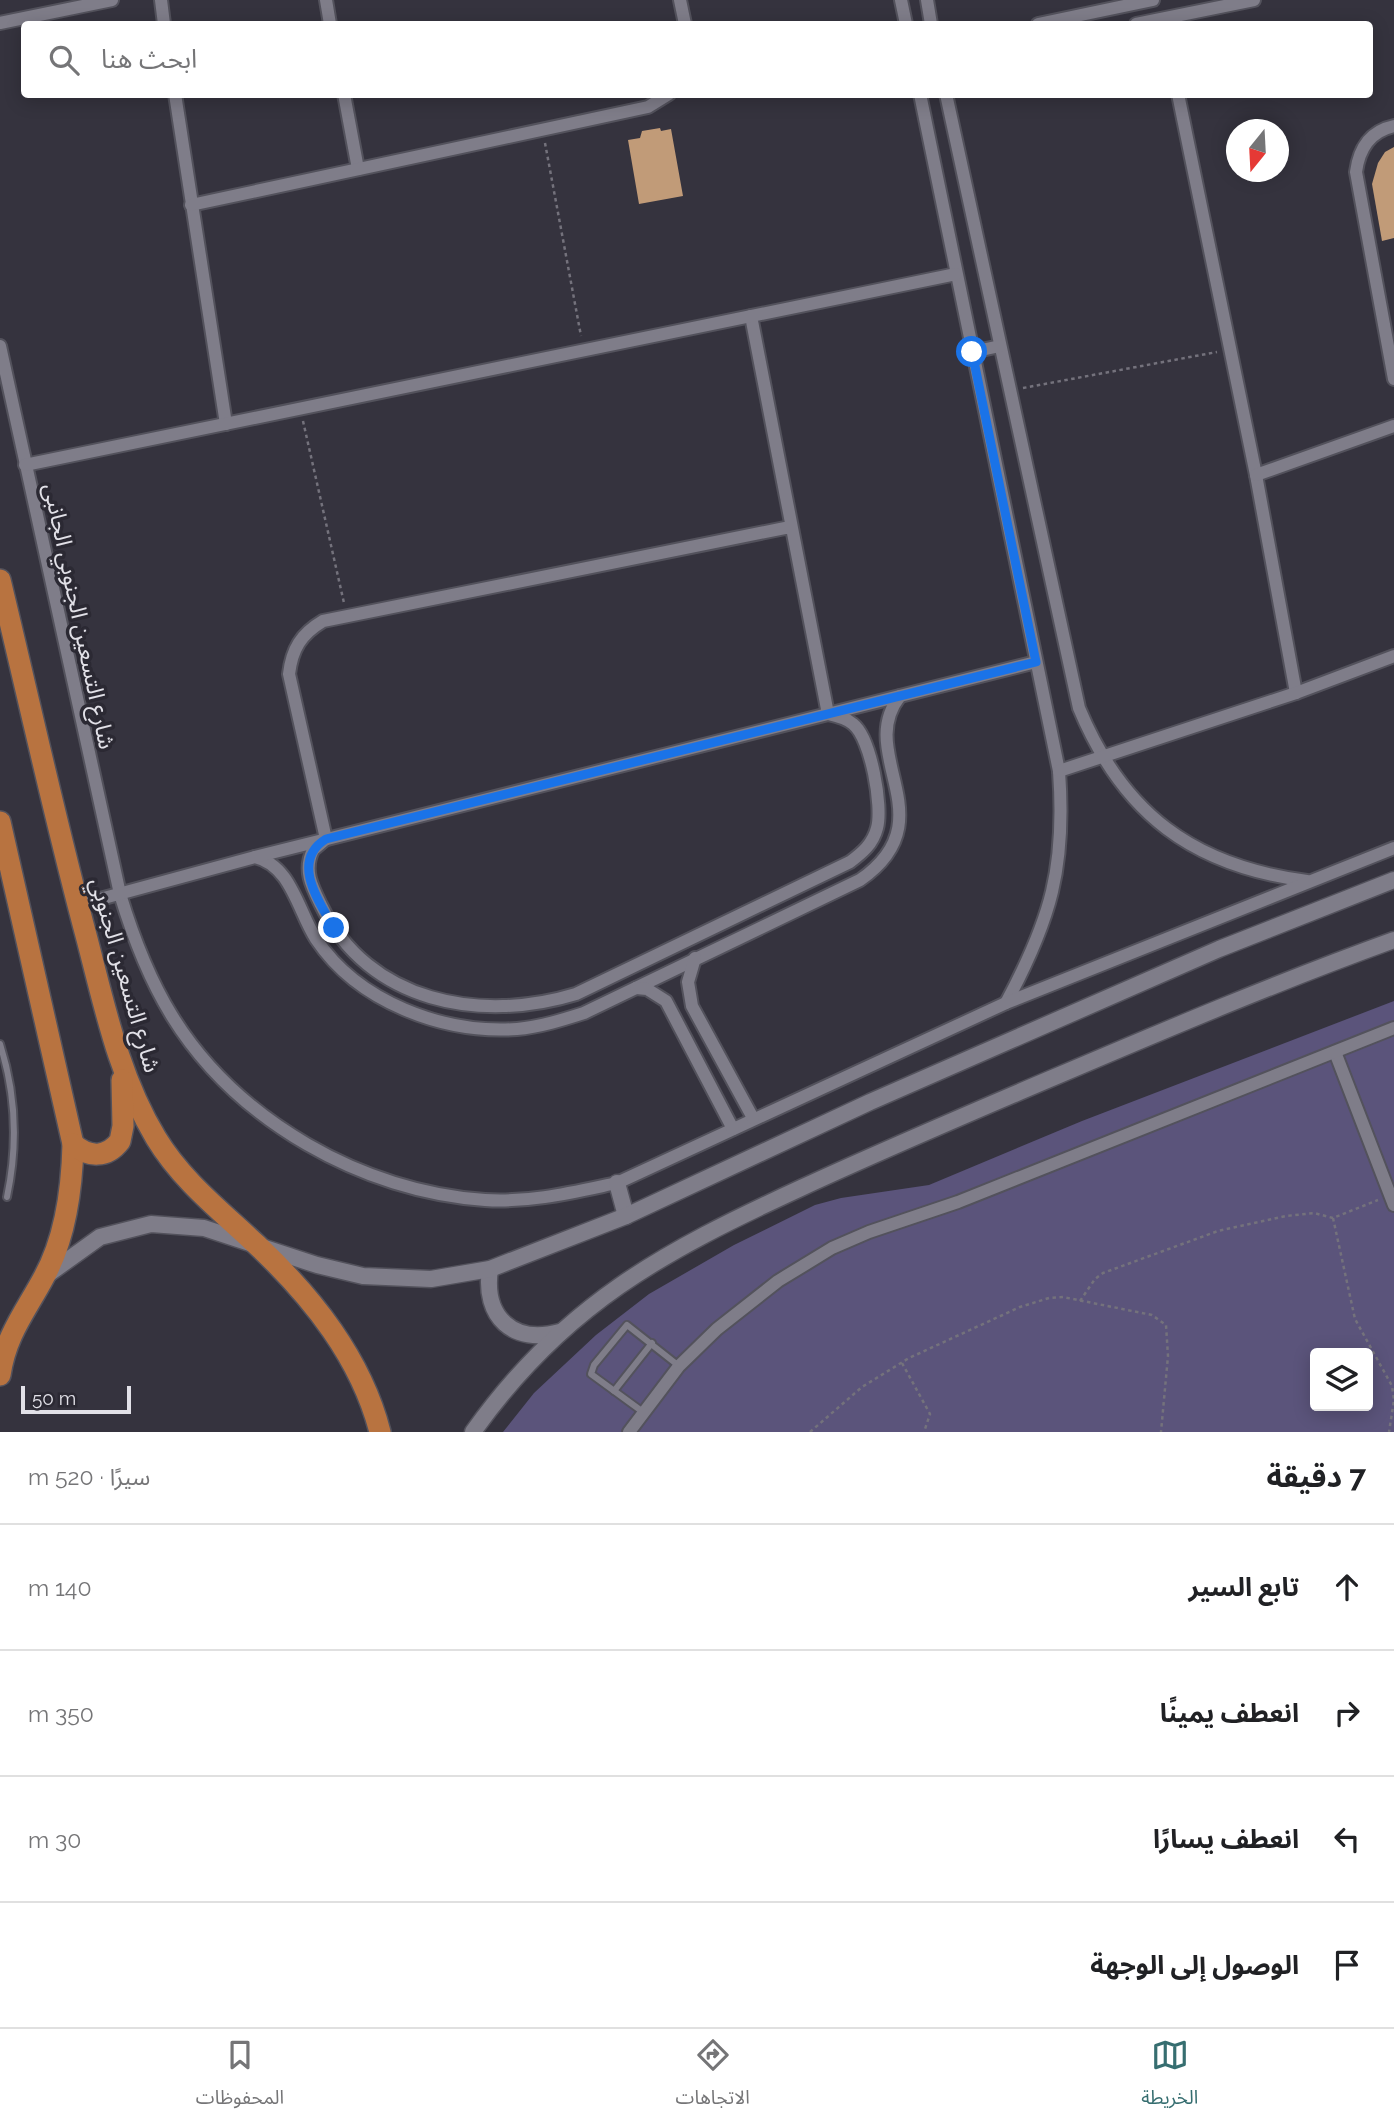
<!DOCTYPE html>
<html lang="ar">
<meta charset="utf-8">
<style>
body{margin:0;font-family:Raleway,"Noto Sans Arabic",sans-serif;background:#f2f2f2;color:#202124;direction:rtl}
.controls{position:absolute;right:21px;bottom:21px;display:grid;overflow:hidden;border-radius:7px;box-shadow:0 4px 18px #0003}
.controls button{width:63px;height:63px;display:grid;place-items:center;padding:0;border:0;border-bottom:2px solid #e0e0e0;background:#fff;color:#202124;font:35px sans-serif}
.compass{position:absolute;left:1226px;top:119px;width:63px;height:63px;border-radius:50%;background:#fff;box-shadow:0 4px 18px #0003;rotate:198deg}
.scale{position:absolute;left:21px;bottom:18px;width:110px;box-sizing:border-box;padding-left:7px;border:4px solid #e2e1e8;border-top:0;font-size:19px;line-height:24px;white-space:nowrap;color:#e2e1e8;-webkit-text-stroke:5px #2b2933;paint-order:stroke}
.stop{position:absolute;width:21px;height:21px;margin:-16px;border:5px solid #1a73e8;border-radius:50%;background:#fff}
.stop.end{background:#1a73e8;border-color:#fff;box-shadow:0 2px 7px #0008}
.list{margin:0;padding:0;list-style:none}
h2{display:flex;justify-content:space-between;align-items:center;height:91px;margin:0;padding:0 28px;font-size:30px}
h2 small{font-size:23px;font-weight:400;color:#757577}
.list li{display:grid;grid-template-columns:46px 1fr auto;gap:21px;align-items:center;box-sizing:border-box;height:126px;padding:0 28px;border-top:2px solid #e0e0e0}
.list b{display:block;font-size:26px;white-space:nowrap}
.list em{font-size:23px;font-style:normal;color:#757577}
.icon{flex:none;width:38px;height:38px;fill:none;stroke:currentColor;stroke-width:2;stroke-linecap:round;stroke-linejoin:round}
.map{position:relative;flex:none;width:1394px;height:1432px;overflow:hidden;direction:ltr}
.search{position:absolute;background:#fff;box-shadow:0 4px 18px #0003;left:21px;right:21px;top:21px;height:77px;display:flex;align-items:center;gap:18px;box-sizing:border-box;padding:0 24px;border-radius:7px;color:#757577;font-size:26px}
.sheet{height:595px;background:#fff}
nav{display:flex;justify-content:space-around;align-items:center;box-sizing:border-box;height:98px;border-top:2px solid #e0e0e0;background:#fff;font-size:19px;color:#757577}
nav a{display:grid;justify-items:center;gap:4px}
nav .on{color:#366e70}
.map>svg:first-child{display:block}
</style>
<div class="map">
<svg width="1394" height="1432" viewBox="0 0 1394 1432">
<rect width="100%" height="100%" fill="#35333e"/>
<path fill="#5b547b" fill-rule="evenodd" d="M1394,1001V1432H503L534,1393L596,1335L649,1294L734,1245L815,1205L841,1198L929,1185L1082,1121ZM1315,1353H1368V1406H1315Z"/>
<g fill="#c19b78">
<polygon points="660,128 661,131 671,129 683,196 639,204 628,140 640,138 642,131"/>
<polygon points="1394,147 1394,238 1382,241 1372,184 1378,163 1385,152"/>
</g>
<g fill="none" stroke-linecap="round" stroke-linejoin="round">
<defs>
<g id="service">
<path d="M0,1044C16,1094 18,1145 7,1197"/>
<polyline points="614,1391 652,1343"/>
<polyline points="643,1412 591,1374 594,1365 627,1325 679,1366"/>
</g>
<g id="minor">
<polyline points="161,0 164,24"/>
<polyline points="326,0 330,24"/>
<polyline points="680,0 685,24"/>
<polyline points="901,0 906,24"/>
<polyline points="927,0 931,24"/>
<polyline points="0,23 112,0"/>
<polyline points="1038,24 1153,0"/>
<polyline points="1136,24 1254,0"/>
<polyline points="175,94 226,424"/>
<polyline points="344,94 358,169"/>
<path d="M920,94L1059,771C1066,867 1051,919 1006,1003"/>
<path d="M946,94L1079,708C1123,814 1193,866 1307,881"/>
<polyline points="1178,94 1256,475 1296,693"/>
<path d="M1394,126C1370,131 1359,149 1356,172L1394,379"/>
<polyline points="191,205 648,107 669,94"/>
<path d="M751,316L828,714C837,716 846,718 853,724C871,738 883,807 877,828C873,844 862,853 850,862L576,994C481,1023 368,1003 321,905C312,887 303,870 313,850L326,839L289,674C292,649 301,634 323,621L790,527"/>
<path d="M0,346L120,894C133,937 148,977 172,1016C237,1121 363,1192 485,1200C530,1203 574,1192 617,1183L1006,1003L1394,848"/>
<polyline points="972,352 1000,346"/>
<polyline points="25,465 956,274"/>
<polyline points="1256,475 1394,426"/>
<polyline points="1059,771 1296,693 1394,656"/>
<path d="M255,857C291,865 298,911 316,939C358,1002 443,1034 517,1029C540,1027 562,1020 584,1013L860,880C948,819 854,754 900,696"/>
<polyline points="78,905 255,857 1036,662"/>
<polyline points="695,958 688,982 692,1006 753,1118"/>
<polyline points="636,988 647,989 666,1001 733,1129"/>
<polyline points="1335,1052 1394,1205"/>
<polyline points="629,1432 679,1366 717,1329 778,1281 832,1248 869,1232 958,1202 1394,1028"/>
</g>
<g id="tertiary">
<polyline points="617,1183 626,1216"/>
<path d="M490,1269C483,1317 513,1345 560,1332"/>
<polyline points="47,1275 100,1237 151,1224 204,1228 317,1265 363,1276 431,1279 490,1269 626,1216 870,1102 1219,949 1394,880"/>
<path d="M473,1432C563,1305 664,1251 801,1188C870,1156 940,1126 1010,1096C1137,1042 1264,987 1394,940"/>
</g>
<g id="primary">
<path d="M0,580C29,700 55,820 87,939C105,1008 119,1077 156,1138C182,1181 221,1211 257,1245C312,1297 361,1358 380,1432"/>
<path d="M0,822L73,1144C72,1189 66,1237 44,1277C26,1311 6,1334 0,1375"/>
<path d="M73,1144C89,1158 107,1158 120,1141L123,1126L122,1080"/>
</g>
</defs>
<use href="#service" stroke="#53525c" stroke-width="10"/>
<use href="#minor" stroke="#53525c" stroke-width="16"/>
<use href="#tertiary" stroke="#53525c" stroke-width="19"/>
<use href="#primary" stroke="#53525c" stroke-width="24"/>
<g stroke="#74727c" stroke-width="2.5" stroke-dasharray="3.5 3.5" stroke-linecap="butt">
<polyline points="545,143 581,336"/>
<polyline points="1023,388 1217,352"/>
<polyline points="303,421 344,603"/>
<polyline points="1333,1218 1355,1319 1392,1386 1394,1400 1389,1432"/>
<polyline points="1080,1301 1095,1279 1103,1273 1218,1231 1286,1216 1314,1213 1333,1218 1378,1200"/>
<polyline points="902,1363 930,1414 924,1432"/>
<polyline points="810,1432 862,1387 909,1358 1020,1307 1049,1298 1063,1297 1152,1315 1166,1325 1168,1356 1161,1432"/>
</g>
<use href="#service" stroke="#7f7d89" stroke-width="6"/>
<use href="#minor" stroke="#7f7d89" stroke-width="12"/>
<use href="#tertiary" stroke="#7f7d89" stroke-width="16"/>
<use href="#primary" stroke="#b87340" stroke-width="21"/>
</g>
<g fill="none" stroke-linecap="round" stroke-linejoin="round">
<path stroke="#1a73e8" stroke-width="9" d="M334,928C319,902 290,861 326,839L1036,662L972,352"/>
</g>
<g text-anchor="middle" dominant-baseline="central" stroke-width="7" stroke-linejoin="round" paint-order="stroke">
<g font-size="23" fill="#e2e1e8" stroke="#2b2933">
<text transform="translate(80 616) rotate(78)">شارع التسعين الجنوبي الجانبى</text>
<text transform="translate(126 975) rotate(74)">شارع التسعين الجنوبي</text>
</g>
</g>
</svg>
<div class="controls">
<button><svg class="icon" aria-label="layers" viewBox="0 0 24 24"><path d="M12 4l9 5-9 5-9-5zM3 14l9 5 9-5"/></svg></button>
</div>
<svg class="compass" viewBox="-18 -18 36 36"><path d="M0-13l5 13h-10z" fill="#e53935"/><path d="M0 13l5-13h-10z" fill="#757577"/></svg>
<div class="scale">50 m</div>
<div class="stop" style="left:972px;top:352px"></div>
<div class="stop end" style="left:334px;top:928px"></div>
<div class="search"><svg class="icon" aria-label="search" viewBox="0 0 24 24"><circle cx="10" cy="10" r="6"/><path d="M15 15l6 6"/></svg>ابحث هنا</div>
</div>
<section class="sheet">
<h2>7 دقيقة<small>سيرًا · 520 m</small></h2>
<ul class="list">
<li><svg class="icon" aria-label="ahead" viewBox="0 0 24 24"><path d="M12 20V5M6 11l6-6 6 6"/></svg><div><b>تابع السير</b></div><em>140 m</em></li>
<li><svg class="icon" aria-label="right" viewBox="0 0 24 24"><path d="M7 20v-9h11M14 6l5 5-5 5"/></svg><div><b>انعطف يمينًا</b></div><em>350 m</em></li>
<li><svg class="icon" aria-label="left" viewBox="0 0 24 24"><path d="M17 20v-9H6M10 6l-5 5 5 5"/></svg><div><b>انعطف يسارًا</b></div><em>30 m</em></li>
<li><svg class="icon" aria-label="arrive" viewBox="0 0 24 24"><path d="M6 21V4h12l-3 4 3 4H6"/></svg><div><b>الوصول إلى الوجهة</b></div></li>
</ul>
</section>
<nav>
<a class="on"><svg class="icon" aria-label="map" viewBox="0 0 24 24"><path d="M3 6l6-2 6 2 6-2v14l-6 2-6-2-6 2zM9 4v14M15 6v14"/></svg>الخريطة</a>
<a><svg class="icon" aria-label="directions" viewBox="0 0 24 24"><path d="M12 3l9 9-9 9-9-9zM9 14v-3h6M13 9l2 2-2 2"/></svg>الاتجاهات</a>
<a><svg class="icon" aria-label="saved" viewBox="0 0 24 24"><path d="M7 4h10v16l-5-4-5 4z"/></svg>المحفوظات</a>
</nav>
